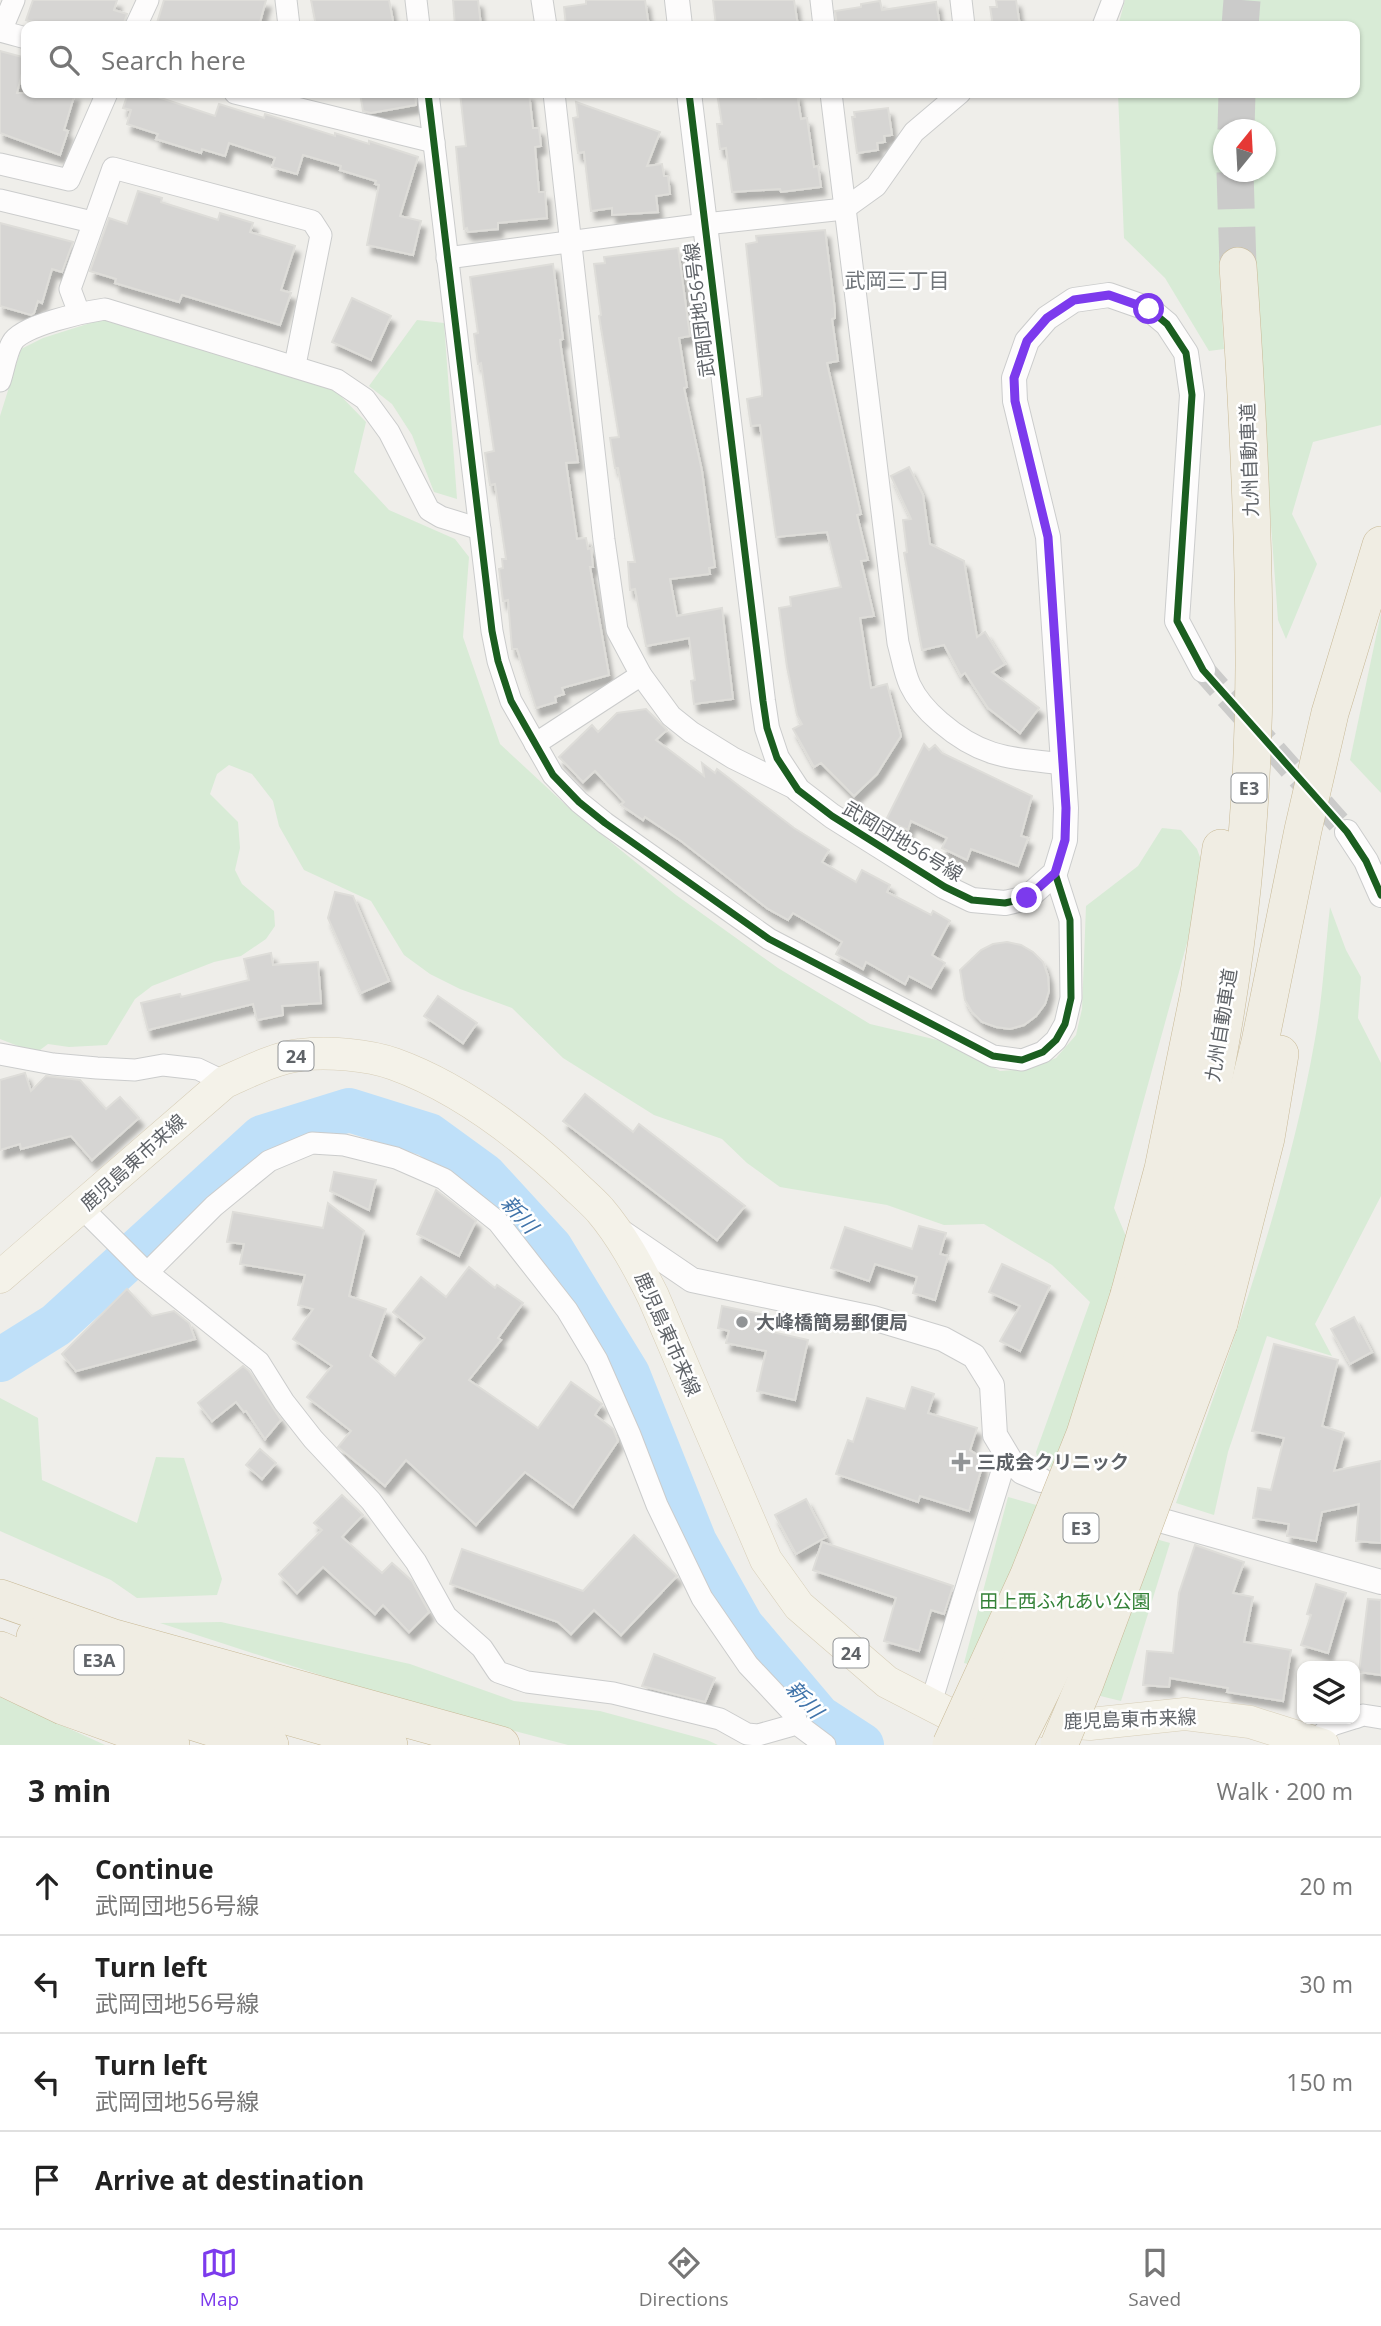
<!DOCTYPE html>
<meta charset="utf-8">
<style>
body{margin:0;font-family:"Open Sans","Noto Sans JP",sans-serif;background:#f2f2f2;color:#222}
.controls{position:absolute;right:21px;bottom:21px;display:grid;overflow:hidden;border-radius:14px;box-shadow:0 2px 5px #0004}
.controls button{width:63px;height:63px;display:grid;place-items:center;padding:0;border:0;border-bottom:2px solid #e0e0e0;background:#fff;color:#222;font:35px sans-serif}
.compass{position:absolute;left:1213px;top:119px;width:63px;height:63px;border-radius:50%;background:#fff;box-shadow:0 2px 5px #0004;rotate:18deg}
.stop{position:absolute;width:21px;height:21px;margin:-16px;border:5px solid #7c3aed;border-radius:50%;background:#fff}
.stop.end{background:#7c3aed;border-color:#fff;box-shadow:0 2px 7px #0008}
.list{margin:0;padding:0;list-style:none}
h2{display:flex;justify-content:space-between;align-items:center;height:91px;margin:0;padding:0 28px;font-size:30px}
h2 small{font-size:23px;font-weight:400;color:#767676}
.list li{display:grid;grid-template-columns:46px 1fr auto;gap:21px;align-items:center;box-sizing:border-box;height:98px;padding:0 28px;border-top:2px solid #e0e0e0}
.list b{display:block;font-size:26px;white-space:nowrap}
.list p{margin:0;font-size:23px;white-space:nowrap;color:#767676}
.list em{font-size:23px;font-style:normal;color:#767676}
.icon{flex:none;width:38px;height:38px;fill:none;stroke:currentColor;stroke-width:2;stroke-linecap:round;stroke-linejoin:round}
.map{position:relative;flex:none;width:1381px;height:1745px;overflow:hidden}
.search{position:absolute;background:#fff;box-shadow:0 2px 5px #0004;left:21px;right:21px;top:21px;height:77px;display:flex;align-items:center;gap:18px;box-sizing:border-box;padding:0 24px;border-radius:14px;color:#767676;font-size:26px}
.sheet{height:483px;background:#fff}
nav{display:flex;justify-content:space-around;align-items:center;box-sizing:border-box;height:98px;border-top:2px solid #e0e0e0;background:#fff;font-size:19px;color:#767676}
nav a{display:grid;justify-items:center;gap:4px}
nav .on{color:#7c3aed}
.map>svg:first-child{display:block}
</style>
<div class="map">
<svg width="1381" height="1745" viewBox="0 0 1381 1745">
<defs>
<filter id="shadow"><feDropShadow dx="4.5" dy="8" stdDeviation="2" flood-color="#0004"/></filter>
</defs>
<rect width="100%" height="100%" fill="#efeeea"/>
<g fill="#d8ebd6" fill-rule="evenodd">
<path d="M1125,0H1381V425L1313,442L1292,514L1317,564L1286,639L1278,620L1252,267L1219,268L1224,349L1209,351L1165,278L1124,238L1118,93H1355V26H1118ZM1224,130H1266V172H1224Z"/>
<polygon points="103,319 310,379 336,391 366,422 354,472 389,510 455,539 469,557 463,637 500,744 569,808 676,895 778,968 870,1024 946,1042 1000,1071 1028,1069 1056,1058 1076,1035 1082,1009 1086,906 1138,866 1162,828 1181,830 1197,849 1206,874 1114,1208 1131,1248 1061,1469 1039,1465 1036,1452 1090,1302 1052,1265 984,1224 944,1225 887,1205 780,1187 747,1163 722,1139 654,1115 563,1058 512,1008 460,989 430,974 404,955 371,901 304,870 279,826 273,801 252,774 229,765 217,774 210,794 238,822 240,848 235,870 242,884 274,911 275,926 266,939 241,956 214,962 152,986 135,999 107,1045 69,1047 48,1044 36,1053 0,1039 0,416 21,349 43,338"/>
<polygon points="417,320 444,323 457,499 434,492 412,435 392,404 369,386"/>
<polygon points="1381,613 1381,793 1350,760"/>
<path d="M1330,907L1346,950L1361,977L1358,1018L1381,1063V1196L1315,1324L1332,1356L1267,1336L1228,1452L1214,1515L1176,1503C1230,1351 1287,1199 1315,1039C1323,996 1325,950 1330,907Z"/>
<polygon points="0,1398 38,1418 42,1480 137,1523 156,1457 184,1458 222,1579 217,1595 137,1598 111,1580 0,1531"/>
<polygon points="1008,1497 1170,1543 1121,1701 964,1663"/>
<polygon points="221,1622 410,1664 514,1701 600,1711 707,1740 718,1745 568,1745 400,1701 160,1623"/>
<polygon points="0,1697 105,1745 0,1745"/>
</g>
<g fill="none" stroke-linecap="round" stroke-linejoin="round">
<polyline stroke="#bfe0f9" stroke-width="44" points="0,1360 56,1325 262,1137 349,1110 429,1135 484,1175 551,1248 628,1374 695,1542 742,1626 819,1717 862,1745"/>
</g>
<g fill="#d6d5d3" stroke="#deddd9" stroke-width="2" filter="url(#shadow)">
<polygon points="33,0 117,0 114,10 127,14 123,26 45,26 26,20"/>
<polygon points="164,0 266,0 259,26 156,26"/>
<polygon points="311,0 389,0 394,26 316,26"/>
<polygon points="453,0 478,0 481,26 455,26"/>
<polygon points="586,0 645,0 649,26 566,26 564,7 586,4"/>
<polygon points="713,0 794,0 798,26 716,26"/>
<polygon points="996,0 1016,0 1020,26 993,26 990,7 997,7"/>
<polygon points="880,1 882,10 936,2 940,26 837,26 835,11 861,7 861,4"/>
<polygon points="0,51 26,58 17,93 75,93 64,130 68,131 60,155 0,133"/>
<polygon points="128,93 146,93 215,116 219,104 264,118 265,114 335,136 335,133 369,144 369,141 418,157 400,216 421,221 413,255 367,245 379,185 375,184 376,181 340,170 341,166 303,155 297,174 272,167 275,158 229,143 225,156 202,149 201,153 156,139 158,134 127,124 131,110 123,108"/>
<polygon points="360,93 415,93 416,105 371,113 363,111"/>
<polygon points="460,93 529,93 533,128 539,128 541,146 535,147 539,192 545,192 547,218 498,223 498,229 468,232 467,228 464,229 456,147 466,146"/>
<polygon points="717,93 757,93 758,98 797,93 801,119 807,118 814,167 818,166 821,187 781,192 780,189 732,192 726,148 720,149 717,124 722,124"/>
<polygon points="576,102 660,132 647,166 662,164 664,176 668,176 670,194 656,196 658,212 612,215 612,208 591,211 584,152 578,153 573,118 578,117"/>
<polygon points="888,108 892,135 884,136 885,142 877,143 878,150 857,153 852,117 855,117 854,112"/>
<polygon points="138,191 162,198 161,202 218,220 220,213 253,223 250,232 295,246 281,290 291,293 280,325 189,297 182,295 179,302 135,289 115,283 116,279 90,271 109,218 127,224"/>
<polygon points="0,223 73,242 62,272 52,269 42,303 38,301 34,313 31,315 0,306"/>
<polygon points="825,230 835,310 835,318 832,319 838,361 827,363 861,514 857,515 868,560 861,561 874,616 860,618 871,688 887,684 901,736 877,774 854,796 821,763 814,767 793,729 802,724 797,715 787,667 779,608 791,606 790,597 841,587 827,532 776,537 760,425 751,426 747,399 762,396 762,391 746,244 757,242 756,236"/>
<polygon points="678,248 690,336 679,338 687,387 684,388 702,471 715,567 709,568 710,574 670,579 677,616 722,608 733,699 694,704 691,681 695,680 689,638 646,646 635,589 630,590 628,562 635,562 618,468 615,468 610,438 619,437 599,316 601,315 594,264 605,263 604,257"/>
<polygon points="553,264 563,339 560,340 561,348 578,462 566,463 577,539 586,538 588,549 591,548 593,567 590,567 609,675 562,688 564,694 555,697 556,702 536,708 517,649 512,649 508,600 503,601 499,569 503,568 502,559 506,559 495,484 490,485 485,453 494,451 481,363 478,364 474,334 478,333 470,277"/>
<polygon points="352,298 391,316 371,360 332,342"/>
<polygon points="909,467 923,495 930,544 964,561 977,637 985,632 1005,664 992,672 1039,708 1020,733 988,708 965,673 961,676 944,645 922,650 904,553 907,552 903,520 911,519 891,476"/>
<polygon points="646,709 667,730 656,740 704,776 702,763 715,773 717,769 794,828 829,850 822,862 856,882 862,870 890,885 887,892 931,915 933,911 950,921 932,955 945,963 931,988 909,976 905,984 866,962 863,969 836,954 842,942 793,913 788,920 768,909 681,841 645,817 643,820 621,805 624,802 595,771 583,782 559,757 592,725 598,732 617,713"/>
<polygon points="924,744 929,750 935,745 942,753 1032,796 1021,836 1028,838 1018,866 971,849 967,860 942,848 947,838 911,821 908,830 886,820"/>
<polygon points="335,892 353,896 389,981 361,993 328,918"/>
<polygon points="1007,942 1021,945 1033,952 1043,962 1048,976 1049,991 1045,1004 1036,1016 1024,1025 1010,1029 996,1027 982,1022 972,1012 965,1000 960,970 981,950 993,944"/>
<polygon points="271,953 273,965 318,962 321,1003 282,1006 283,1015 257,1020 253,1004 148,1030 141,1003 180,994 181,997 249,980 244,959"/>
<polygon points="438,996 477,1023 463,1043 424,1016"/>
<polygon points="25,1073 31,1091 46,1076 80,1080 106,1109 120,1097 139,1118 92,1160 71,1136 21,1149 20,1144 0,1150 0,1080"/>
<polygon points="585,1094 633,1132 639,1124 745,1206 717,1240 563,1121"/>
<polygon points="334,1172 376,1180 369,1210 330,1191"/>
<polygon points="436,1190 476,1221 459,1256 417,1234"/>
<polygon points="328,1203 364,1231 349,1296 386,1309 370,1356 395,1376 425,1338 393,1312 421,1277 446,1297 469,1267 495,1288 497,1285 523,1303 498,1338 501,1340 469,1380 538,1428 571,1382 602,1404 595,1415 613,1429 618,1441 573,1507 525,1472 476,1525 406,1460 385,1486 338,1447 351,1431 307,1397 332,1366 293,1339 313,1309 298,1305 305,1275 240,1264 244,1244 227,1242 233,1212 323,1228"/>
<polygon points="919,1226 946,1233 940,1254 948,1256 935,1300 913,1293 917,1277 875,1264 869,1281 831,1268 845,1227 912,1249"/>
<polygon points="1002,1264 1050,1286 1020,1351 1000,1341 1020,1306 989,1292"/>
<polygon points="127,1289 152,1316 174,1311 189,1323 195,1339 76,1371 62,1354"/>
<polygon points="722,1306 766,1315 763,1330 808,1340 795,1400 757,1391 766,1351 726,1343 729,1331 718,1328"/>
<polygon points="1354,1317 1372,1352 1350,1364 1331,1329"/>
<polygon points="1274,1344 1338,1360 1322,1426 1344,1433 1334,1471 1381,1461 1381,1543 1356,1541 1359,1504 1322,1512 1316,1541 1287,1536 1289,1524 1253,1518 1258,1488 1271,1490 1284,1438 1252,1431"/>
<polygon points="243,1366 249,1371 281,1420 265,1439 246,1411 244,1412 236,1402 212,1421 198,1403"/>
<polygon points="912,1387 934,1394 928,1413 977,1428 970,1450 980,1457 982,1467 969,1511 920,1496 918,1502 836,1474 848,1440 853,1442 867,1398 905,1409"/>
<polygon points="260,1449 276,1463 262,1479 246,1465"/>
<polygon points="342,1495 363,1515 342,1537 382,1573 392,1563 412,1581 429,1612 409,1632 383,1605 375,1614 323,1567 297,1593 279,1574 322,1530 314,1523"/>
<polygon points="806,1499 826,1537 796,1554 775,1515"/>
<polygon points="634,1535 677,1576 621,1635 594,1610 571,1634 558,1622 450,1584 462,1549 583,1591"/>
<polygon points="822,1542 953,1586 944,1614 931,1610 919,1651 884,1641 896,1598 813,1570"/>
<polygon points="1195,1545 1244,1562 1233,1593 1253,1597 1244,1642 1291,1650 1283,1701 1227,1692 1228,1688 1170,1678 1169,1687 1143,1685 1147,1651 1173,1653 1179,1593"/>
<polygon points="1316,1584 1346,1593 1328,1653 1301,1645 1311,1615 1307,1614"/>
<polygon points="1368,1599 1381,1600 1381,1675 1359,1672"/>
<polygon points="654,1654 715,1678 705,1702 642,1686"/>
</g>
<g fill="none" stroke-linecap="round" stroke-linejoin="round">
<polyline stroke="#cbcbca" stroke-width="24" stroke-dasharray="24 12" stroke-linecap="butt" points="1203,670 1347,832"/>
<g stroke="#cbcbca" stroke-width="37" stroke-dasharray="37 18" stroke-linecap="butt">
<polyline points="1240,26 1242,0"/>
<polyline points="1236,130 1237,93"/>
<polyline points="1235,172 1238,266"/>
</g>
<defs>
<g id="minor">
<polyline points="286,0 289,26"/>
<polyline points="416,0 419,26"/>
<polyline points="542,0 546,26"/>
<polyline points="821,0 824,26"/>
<polyline points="961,0 964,26"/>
<polyline points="136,26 148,0"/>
<polyline points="1103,26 1113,0"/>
<polyline points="0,31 26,38"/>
<polyline points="1,31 14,0"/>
<polyline points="235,93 434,142"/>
<polyline points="428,93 492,631 498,661 511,701 553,775 579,802 605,823 769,939 993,1056 1022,1060 1043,1052 1056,1040 1065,1024 1071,998 1070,920 1055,873"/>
<polyline points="554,93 604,540 617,630 641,675 671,716 691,732 733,758 798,790"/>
<path d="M831,93L898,643C902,657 904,672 910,685C917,700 927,711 940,722C983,759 1011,758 1064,764"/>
<polyline points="0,164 69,180 107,93"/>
<polyline points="0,200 92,222"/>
<polyline points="447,258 705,224 844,209 876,186 914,132 960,93"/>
<polyline points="79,313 70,289 113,168 312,221 321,235 295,365"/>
<path d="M0,381C4,369 6,354 12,343C21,325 85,312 105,309L337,380L365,399L389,432L429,510L441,517L480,529"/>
<polyline points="535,744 641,675"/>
<polyline points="0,1054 53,1064 97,1068 135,1070 163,1065 198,1069 225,1082"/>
<polyline points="82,1208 143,1269 259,1362 284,1402 313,1439 371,1501 416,1562 446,1616 482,1648 498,1672 527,1682 613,1693 720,1719 747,1734 758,1735 797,1724 825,1745"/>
<polyline points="148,1272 214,1206 269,1161 312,1143 344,1145 396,1158 444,1179 498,1222 567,1310 597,1360 630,1435 657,1505 702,1598 748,1665 795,1715 797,1724"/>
<polyline points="930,1706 1007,1455"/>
<polyline points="1355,1718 1363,1715 1381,1718"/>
<polyline points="1314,1742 1332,1725 1351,1719"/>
</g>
<g id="tertiary">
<polyline points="677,0 680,26"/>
<polyline points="689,93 763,701 767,728 777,758 798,790 832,816 945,887 972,900 1005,903 1027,898 1055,873 1065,840 1066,808 1048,537 1015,401 1014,378 1027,341 1047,318 1074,300 1109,295 1149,309 1167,324 1186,353 1192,395 1177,621 1203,670"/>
<polyline points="1347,832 1366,861 1381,895"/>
<polyline points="620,1231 692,1280 873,1318 943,1339 974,1356 992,1385 995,1435 1010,1460 1022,1472 1041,1480"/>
<polyline points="1163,1521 1381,1582"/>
</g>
<path id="primary" d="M0,1277L225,1082C248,1072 275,1058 300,1055C326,1051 369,1055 394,1064C458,1087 521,1135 570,1181C580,1191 591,1200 600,1210C622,1236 638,1266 653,1296L766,1560L799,1606L887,1682L951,1715L1090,1724L1185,1714L1250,1722L1323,1745"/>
<g id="motorway">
<polyline points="1129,1295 1163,1169 1199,993 1221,848"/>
<path d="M1160,1303C1220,1094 1255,874 1254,656C1254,526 1247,396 1238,266"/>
<polyline points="1190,1313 1212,1239 1260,1042 1303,830 1330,713 1381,545"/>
<polyline points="1219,1323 1266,1138 1280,1054"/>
<polyline points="0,1598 111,1637 501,1745"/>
<path d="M35,1637C152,1679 270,1711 389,1745"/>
<path d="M0,1650C88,1689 178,1718 270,1745"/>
<polyline points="0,1676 63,1706 171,1745"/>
</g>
</defs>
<use href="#minor" stroke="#cbcccc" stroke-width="23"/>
<use href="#tertiary" stroke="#cbcccc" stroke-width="26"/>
<use href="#primary" stroke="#d7ceb8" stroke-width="33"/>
<use href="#motorway" stroke="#c8b996" stroke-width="38"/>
<use href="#minor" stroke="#fdfcfc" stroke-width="21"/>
<use href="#tertiary" stroke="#fdfcfc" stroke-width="24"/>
<use href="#primary" stroke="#f4f2e9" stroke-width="32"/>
<use href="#motorway" stroke="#f0ede3" stroke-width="37"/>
<defs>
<g id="motorway-bridge">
<polyline points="951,1745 1028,1577 1085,1434 1129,1295"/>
<polyline points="982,1745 1064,1570 1108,1462 1160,1303"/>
<path d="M1014,1745C1087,1605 1139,1462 1190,1313"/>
<polyline points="1059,1745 1085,1683 1219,1323"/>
</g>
</defs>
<use href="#motorway-bridge" stroke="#c8b996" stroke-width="38" stroke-linecap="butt"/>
<use href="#motorway-bridge" stroke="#f0ede3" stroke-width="37"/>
<defs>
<g id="cycleway">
<polyline points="428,93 492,631 498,661 511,701 553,775 579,802 605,823 769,939 993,1056 1022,1060 1043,1052 1056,1040 1065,1024 1071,998 1070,920 1055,873"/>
<polyline points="689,93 763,701 767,728 777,758 798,790 832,816 945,887 972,900 1005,903 1027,898 1055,873 1065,840 1066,808 1048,537 1015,401 1014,378 1027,341 1047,318 1074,300 1109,295 1149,309 1167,324 1186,353 1192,395 1177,621 1203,670 1347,832 1366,861 1381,895"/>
</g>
</defs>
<use href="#cycleway" stroke="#fff" stroke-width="11"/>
<use href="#cycleway" stroke="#1b5e20" stroke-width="7"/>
</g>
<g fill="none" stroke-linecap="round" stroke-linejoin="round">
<polyline stroke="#7c3aed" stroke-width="9" points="1027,898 1055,873 1065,840 1066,808 1048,537 1015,401 1014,378 1027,341 1047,318 1074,300 1109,295 1149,309"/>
</g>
<g fill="#919496" stroke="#fff" stroke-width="2.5">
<circle cx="742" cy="1322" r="7"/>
<path d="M957.5 1451.5h7v7h7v7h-7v7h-7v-7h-7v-7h7z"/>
</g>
<g text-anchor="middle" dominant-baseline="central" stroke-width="5" stroke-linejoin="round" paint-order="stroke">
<g fill="#fff" stroke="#8f9295" stroke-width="2">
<rect x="1231.5" y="773.5" width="35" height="29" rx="5"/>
<rect x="278.5" y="1041.5" width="35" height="29" rx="5"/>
<rect x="1063.5" y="1513.5" width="35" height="29" rx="5"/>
<rect x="833.5" y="1638.5" width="35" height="29" rx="5"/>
<rect x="74.5" y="1645.5" width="49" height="29" rx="5"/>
</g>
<g font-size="18" font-weight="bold" fill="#5f6368">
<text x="1249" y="788">E3</text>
<text x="296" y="1056">24</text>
<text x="1081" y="1528">E3</text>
<text x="851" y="1653">24</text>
<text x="99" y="1660">E3A</text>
</g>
<g font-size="19" fill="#5f6368" stroke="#fff">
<text transform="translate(699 310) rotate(-97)">武岡団地56号線</text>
<text transform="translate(1249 460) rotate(-92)">九州自動車道</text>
<text transform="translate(903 841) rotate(31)">武岡団地56号線</text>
<text transform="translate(1221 1025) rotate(-81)">九州自動車道</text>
<text transform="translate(133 1162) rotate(-42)">鹿児島東市来線</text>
<text transform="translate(668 1334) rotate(66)">鹿児島東市来線</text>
<text transform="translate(1130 1719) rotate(-2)">鹿児島東市来線</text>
</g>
<g font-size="19" font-weight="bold" fill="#5f6368" stroke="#fff" text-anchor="start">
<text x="756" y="1322">大峰橋簡易郵便局</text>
<text x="977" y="1462">三成会クリニック</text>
</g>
<g font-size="19" fill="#348238" stroke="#fff">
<text x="1065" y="1601">田上西ふれあい公園</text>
</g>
<g font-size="21" fill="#70757a" stroke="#fff">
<text x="897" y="280">武岡三丁目</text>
</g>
<g font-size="21" font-style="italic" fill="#4174aa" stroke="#fff">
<text transform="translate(520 1214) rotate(48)">新川</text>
<text transform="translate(805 1699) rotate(47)">新川</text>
</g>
</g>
</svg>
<div class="controls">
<button><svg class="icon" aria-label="layers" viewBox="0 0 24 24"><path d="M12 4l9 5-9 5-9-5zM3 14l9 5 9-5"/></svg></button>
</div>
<svg class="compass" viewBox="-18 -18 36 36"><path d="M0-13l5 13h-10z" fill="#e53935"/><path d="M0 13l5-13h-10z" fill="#767676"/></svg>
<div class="stop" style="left:1149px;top:309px"></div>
<div class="stop end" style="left:1027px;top:898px"></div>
<div class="search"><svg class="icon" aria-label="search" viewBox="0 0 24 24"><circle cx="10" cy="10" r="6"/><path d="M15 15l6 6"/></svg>Search here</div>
</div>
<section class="sheet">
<h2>3 min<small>Walk · 200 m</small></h2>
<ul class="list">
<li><svg class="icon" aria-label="ahead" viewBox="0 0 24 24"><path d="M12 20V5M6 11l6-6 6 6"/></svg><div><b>Continue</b><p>武岡団地56号線</p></div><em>20 m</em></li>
<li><svg class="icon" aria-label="left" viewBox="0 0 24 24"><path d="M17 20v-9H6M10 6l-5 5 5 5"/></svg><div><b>Turn left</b><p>武岡団地56号線</p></div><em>30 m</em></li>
<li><svg class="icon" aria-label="left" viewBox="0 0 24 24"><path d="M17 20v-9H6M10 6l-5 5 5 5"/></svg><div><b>Turn left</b><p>武岡団地56号線</p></div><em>150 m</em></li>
<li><svg class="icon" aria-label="arrive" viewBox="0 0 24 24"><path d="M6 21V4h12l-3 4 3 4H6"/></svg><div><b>Arrive at destination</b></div></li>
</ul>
</section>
<nav>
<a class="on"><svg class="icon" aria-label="map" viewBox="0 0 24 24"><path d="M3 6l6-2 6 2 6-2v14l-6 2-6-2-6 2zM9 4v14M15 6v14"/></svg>Map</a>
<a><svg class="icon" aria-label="directions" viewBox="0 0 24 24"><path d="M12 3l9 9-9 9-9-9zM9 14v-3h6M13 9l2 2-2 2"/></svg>Directions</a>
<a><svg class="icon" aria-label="saved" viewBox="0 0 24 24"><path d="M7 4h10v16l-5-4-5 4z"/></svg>Saved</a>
</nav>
